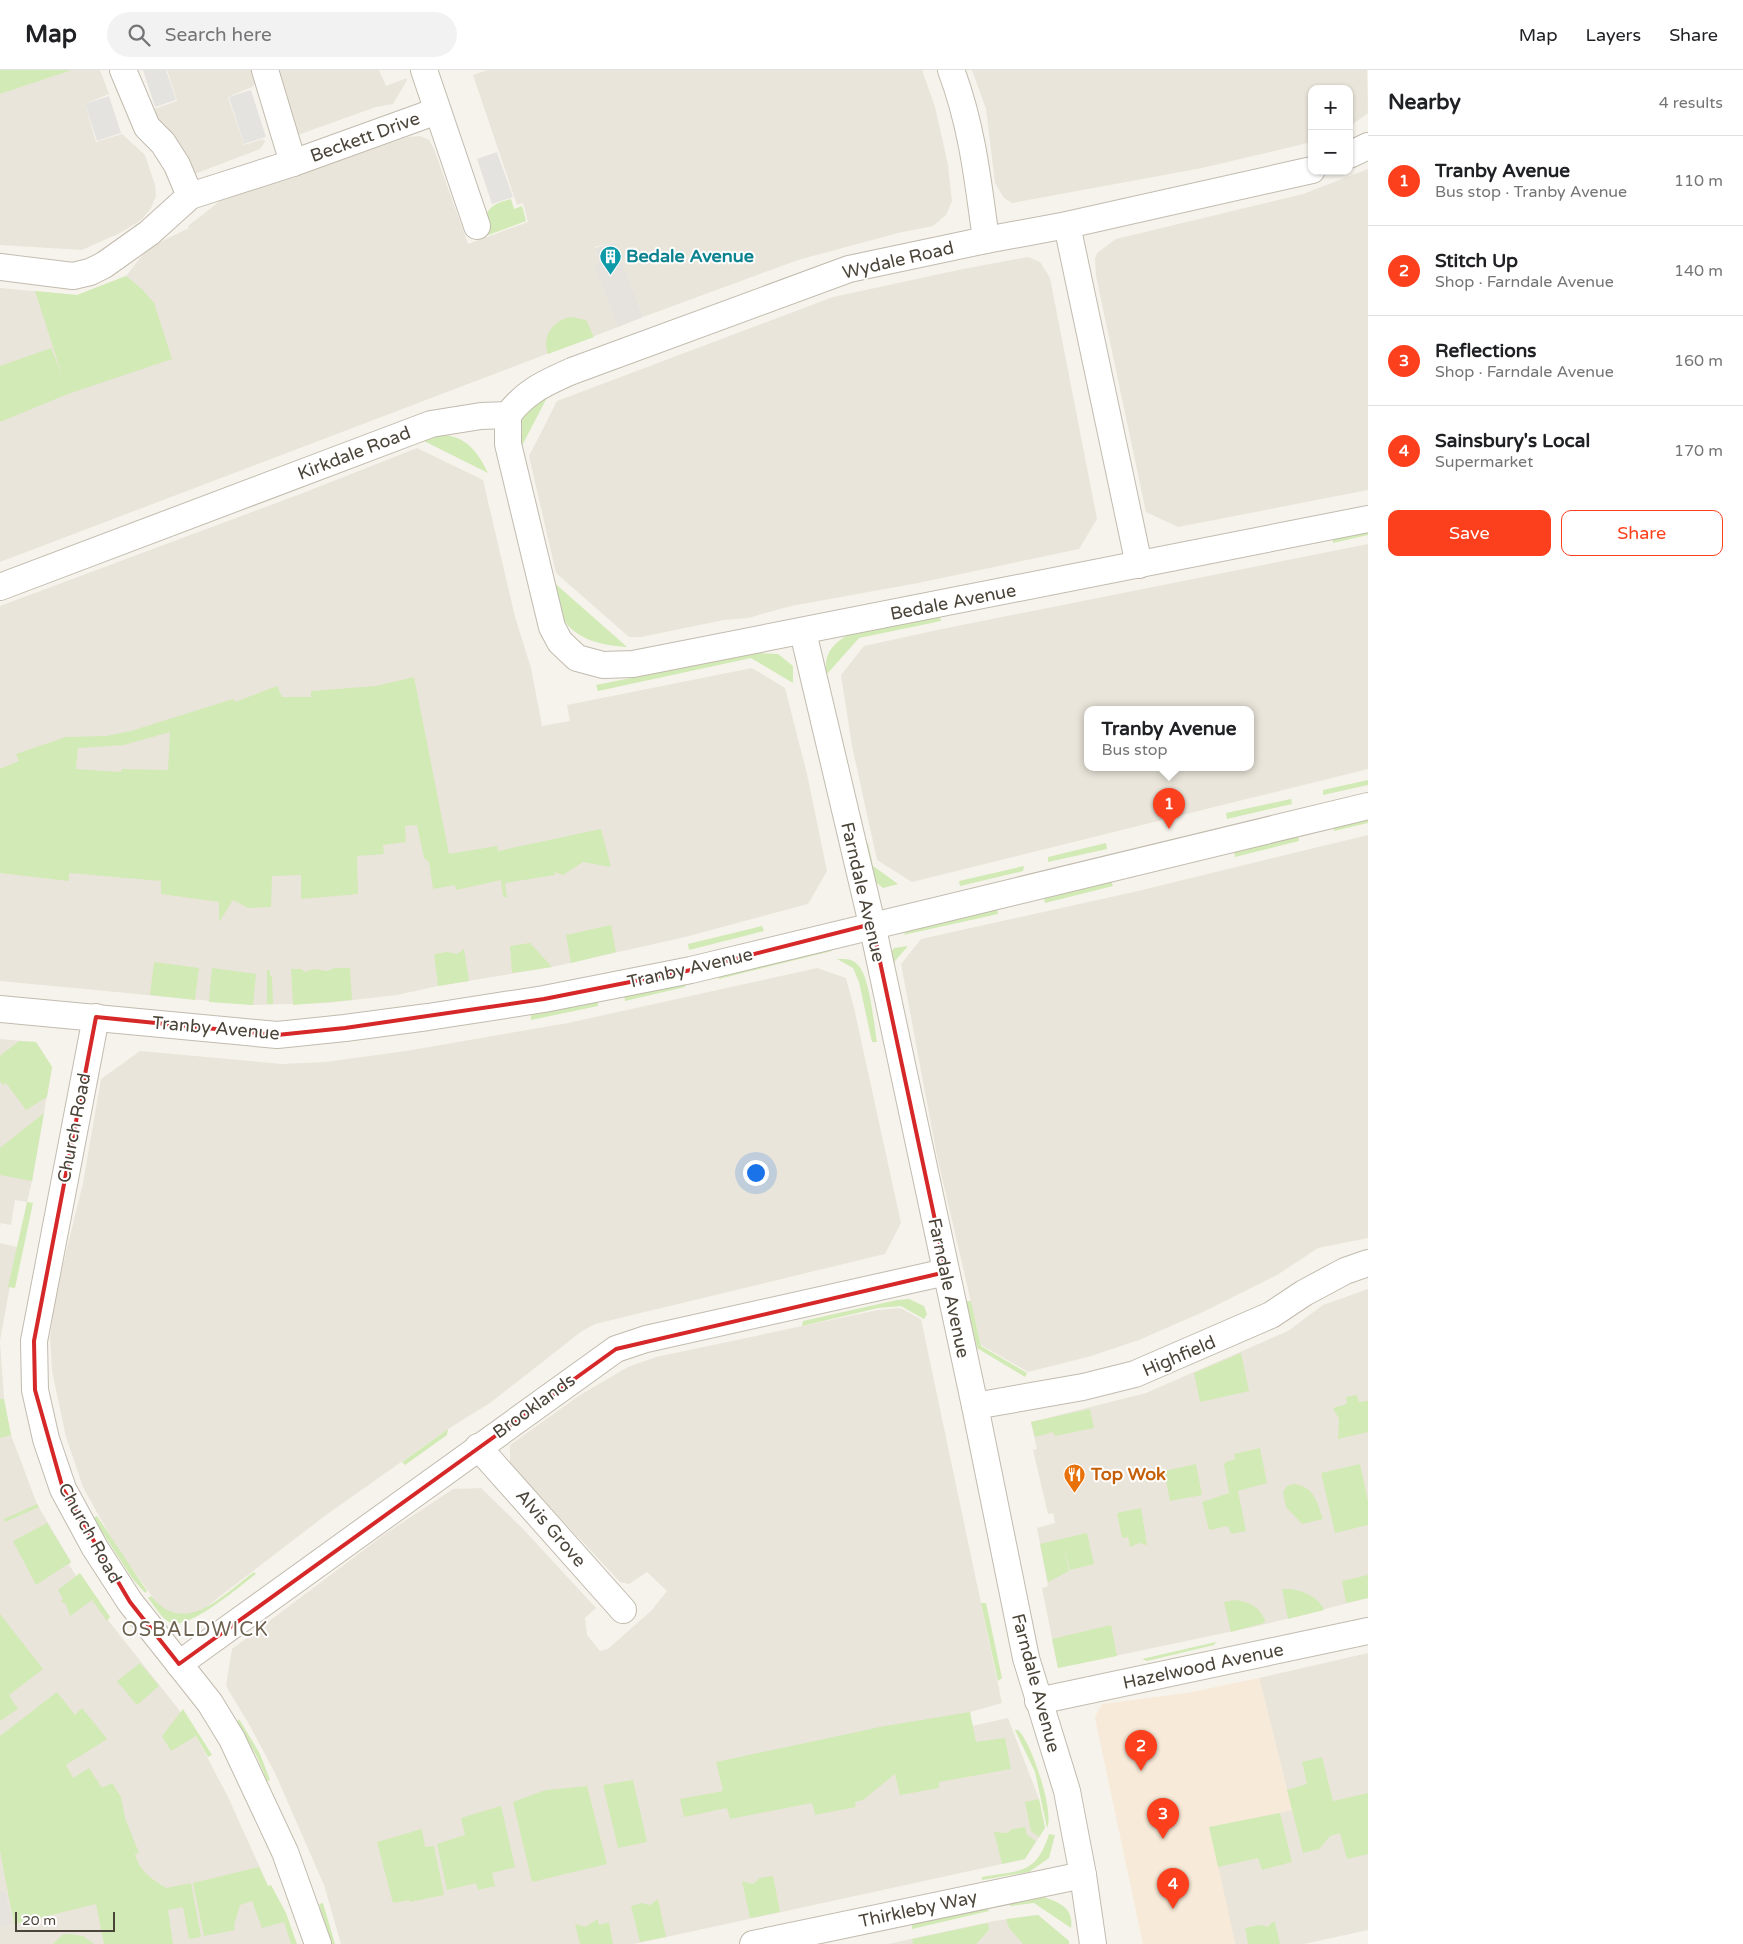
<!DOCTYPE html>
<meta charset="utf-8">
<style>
body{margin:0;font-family:"Varela Round",sans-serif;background:#f2f2f2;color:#202124}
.controls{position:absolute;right:15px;top:15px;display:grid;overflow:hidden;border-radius:10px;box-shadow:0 1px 4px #0004}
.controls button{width:45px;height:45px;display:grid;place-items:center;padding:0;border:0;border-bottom:1px solid #e0e0e0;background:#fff;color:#202124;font:25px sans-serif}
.scale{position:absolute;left:15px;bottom:12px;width:100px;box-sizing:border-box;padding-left:5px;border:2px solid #4b4439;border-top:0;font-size:14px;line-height:18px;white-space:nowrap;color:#4b4439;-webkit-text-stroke:4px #fff;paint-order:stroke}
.you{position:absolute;left:755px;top:1102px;width:18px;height:18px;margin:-12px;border:4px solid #fff;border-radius:50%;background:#1a73e8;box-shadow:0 0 0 8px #1a73e833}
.badge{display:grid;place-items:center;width:32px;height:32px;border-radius:50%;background:#fc3f1d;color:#fff;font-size:16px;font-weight:700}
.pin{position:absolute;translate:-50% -41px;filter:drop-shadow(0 1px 2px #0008)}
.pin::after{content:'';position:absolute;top:26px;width:18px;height:15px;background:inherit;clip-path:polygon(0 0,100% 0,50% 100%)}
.popup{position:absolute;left:1084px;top:636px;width:170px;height:65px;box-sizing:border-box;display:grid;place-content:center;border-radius:10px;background:#fff;filter:drop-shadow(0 1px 4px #0005);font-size:16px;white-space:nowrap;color:#757577}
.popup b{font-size:19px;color:#202124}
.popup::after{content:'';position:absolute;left:50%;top:100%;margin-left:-10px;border:10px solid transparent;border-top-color:#fff}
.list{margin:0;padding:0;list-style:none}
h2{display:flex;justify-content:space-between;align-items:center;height:65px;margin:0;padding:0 20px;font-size:21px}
h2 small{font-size:16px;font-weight:400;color:#757577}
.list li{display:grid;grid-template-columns:32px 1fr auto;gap:15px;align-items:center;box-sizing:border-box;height:90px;padding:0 20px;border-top:1px solid #e0e0e0}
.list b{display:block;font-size:19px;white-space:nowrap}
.list p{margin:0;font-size:16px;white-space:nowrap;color:#757577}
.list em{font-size:16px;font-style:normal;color:#757577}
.actions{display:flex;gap:10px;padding:15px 20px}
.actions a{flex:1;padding:11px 0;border:1px solid #fc3f1d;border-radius:10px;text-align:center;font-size:18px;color:#fc3f1d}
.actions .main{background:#fc3f1d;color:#fff}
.icon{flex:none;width:28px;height:28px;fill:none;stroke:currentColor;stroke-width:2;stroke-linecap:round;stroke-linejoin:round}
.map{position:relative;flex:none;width:1368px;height:1874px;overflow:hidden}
header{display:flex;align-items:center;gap:30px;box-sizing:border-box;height:70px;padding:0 25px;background:#fff;border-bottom:1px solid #e0e0e0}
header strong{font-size:24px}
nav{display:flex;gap:28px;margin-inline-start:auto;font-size:18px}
.search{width:350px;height:45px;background:#f2f2f2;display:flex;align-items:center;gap:12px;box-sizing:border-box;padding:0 18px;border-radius:28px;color:#757577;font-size:19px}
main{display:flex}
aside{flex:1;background:#fff}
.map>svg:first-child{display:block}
</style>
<header>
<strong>Map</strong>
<div class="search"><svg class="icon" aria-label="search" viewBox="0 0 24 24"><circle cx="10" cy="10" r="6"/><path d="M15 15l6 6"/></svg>Search here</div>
<nav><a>Map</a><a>Layers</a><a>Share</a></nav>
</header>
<main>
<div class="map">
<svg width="1368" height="1874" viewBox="0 0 1368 1874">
<rect width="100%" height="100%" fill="#f6f3ec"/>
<g fill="#eae5da" fill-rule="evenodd">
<polygon points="72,0 100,0 109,24 85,34 96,72 122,64 145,85 155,115 156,126 151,138 141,150 120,163 82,180 0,175 0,24"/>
<polygon points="167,0 252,0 255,14 252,17 228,27 244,75 263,69 265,71 263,75 260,79 192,105 161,56 154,39 177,31"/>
<polygon points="273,0 379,0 386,16 407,8 407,10 393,34 376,37 295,66"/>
<polygon points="488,0 922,0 935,37 948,95 952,131 946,145 933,156 898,163 798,190 643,247 615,172 595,177 600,193 594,196 618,257 0,492 0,218 77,225 126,206 148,178 189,158 188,156 220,131 408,67 420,66 429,70 434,79 468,174 528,152 523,133 517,135 473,5"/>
<polygon points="972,0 1367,0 1368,43 1349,57 1349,19 1312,19 1312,72 1202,98 1012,133 1004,128 995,113 986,39"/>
<polygon points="1368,99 1368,420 1178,457 1146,442 1096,206 1095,189 1097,183 1116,169 1303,124"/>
<polygon points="1028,187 1040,192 1050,208 1097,449 1079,479 918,513 791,536 748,548 724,550 641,567 629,567 556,503 529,386 557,331 833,227 963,199"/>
<polygon points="417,378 483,410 515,547 531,598 542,656 570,651 567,635 752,598 785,618 807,704 827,801 808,834 685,867 552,897 438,916 397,925 327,933 253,935 0,911 0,536 303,423"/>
<path d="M1368,474V699L912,812L877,790L852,676L841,605L864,576L942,559ZM1088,640H1250V698H1088Z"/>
<polygon points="1368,765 1368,1168 1318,1178 1277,1205 1203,1242 1139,1270 1091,1286 1028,1302 981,1275 937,1086 901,894 921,869 1138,821"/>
<polygon points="817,898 846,908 854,938 901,1153 885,1184 595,1254 582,1261 490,1333 448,1359 326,1445 201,1541 185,1545 171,1542 158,1535 114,1473 83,1417 66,1367 52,1301 50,1267 56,1223 83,1113 101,1009 140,981 282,994 325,992 406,981 568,953"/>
<polygon points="0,969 36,972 52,997 32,1111 27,1132 15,1130 11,1155 1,1153 0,1156"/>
<polygon points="0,1173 17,1177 0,1271 4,1329 11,1365 37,1434 71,1492 69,1495 92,1530 180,1641 196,1666 228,1727 289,1862 291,1874 0,1874 0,1857 13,1853 6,1821 0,1821"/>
<polygon points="1368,1219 1368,1528 1262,1555 1058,1598 1042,1518 1048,1516 1037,1458 1055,1453 1053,1443 1048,1444 1033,1380 1037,1379 1031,1352 1146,1323 1288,1261 1323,1235"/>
<polygon points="900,1238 921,1249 1002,1633 970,1642 972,1656 1008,1648 1039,1729 1045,1758 1025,1789 634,1874 341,1874 324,1815 275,1703 250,1656 226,1616 232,1579 385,1464 453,1419 481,1418 524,1460 596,1538 585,1548 587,1565 600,1581 608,1579 652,1540 667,1521 647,1502 629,1514 620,1512 510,1394 510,1375 580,1325 628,1297 656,1287 878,1240"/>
<polygon points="1368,1583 1368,1860 1304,1874 1235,1874 1209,1757 1292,1740 1259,1608"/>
<polygon points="1038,1845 1069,1871 1069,1874 888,1874 994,1851"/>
</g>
<polygon fill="#f7ead8" points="1259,1608 1292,1740 1210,1757 1235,1874 1143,1874 1095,1648 1098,1641 1102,1634 1187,1623"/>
<g fill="#e6e2dd">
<polygon points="615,172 643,247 618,257 594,196 600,192 595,178"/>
<polygon points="0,1821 6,1821 13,1853 0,1857"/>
</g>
<g fill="#d2eab5" fill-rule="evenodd">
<polygon points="0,0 72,0 0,24"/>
<path d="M511,129L514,139L522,136L526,151L483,167C484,143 486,135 511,129Z"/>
<polygon points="126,206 142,219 154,233 172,289 68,324 0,352 0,296 51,278 62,305 35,221 77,225"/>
<path d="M571,247L586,250L594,267L548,284C541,267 553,250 571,247Z"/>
<path d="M550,322L516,387C517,344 518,349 550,322Z"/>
<path d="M438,365C465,364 477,381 488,403L420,369Z"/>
<polygon points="1368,459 1368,465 1333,473 1333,467"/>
<path d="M550,509L627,577C605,576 573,570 562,546C557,535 554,521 550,509Z"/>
<path d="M940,546L941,551L859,568L827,604C822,584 835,571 852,563Z"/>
<polygon points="756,583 778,584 793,596 793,613 751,588 598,621 596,615"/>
<path d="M414,607L449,784L497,776L498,781L601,759L611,797L583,792L563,805L554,802L555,805L505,813L507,827H503L501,810L456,820L455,815L433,819L429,792L424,788L417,755L405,756L406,772L383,775L384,784L357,786L358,824L301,829V805L272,806L271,837L248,838L233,830L219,852V832L161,824V811L69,803V811L0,803V699L19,691L16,684L66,667L106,666L131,661L233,629L235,632L277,616L282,627H311V621L376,616ZM170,662L168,700L122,699L121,702L76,699L78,678L124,675Z"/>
<polygon points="1368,710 1368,715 1323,725 1323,720"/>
<polygon points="1291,729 1292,734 1227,749 1226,743"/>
<polygon points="1368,747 1368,753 1334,761 1333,755"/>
<polygon points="1298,764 1299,771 1235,787 1234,781"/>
<polygon points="862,773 868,773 873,796 898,814 883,818 874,811"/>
<polygon points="1106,773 1107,779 1048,792 1048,787"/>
<polygon points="1024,796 1023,801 960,816 959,811"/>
<polygon points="1111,811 1113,816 1045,833 1044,828"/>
<polygon points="997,838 998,844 903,865 908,860"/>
<polygon points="611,855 616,882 571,893 566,865"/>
<polygon points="762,856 764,861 689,880 688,874"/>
<polygon points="530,873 552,897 512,903 510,876"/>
<polygon points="908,876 895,891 894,898 890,884 894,878"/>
<polygon points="826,878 832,881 719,909 719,904"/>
<polygon points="464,879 469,911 438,916 434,884 447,882 457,884"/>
<path d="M837,889C845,889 852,888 858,895C870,907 874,955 877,972H872L859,912L853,898Z"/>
<polygon points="154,892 199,898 195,930 150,925"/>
<polygon points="212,898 256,904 253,935 209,932"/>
<polygon points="335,898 350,898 352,930 293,935 291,899 301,899 305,902 314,899 327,901"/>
<polygon points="267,900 270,900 270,906 272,906 273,934 267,934"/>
<polygon points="685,911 685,917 625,931 624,925"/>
<polygon points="598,932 598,936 531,950 531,945"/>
<polygon points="19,971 36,972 52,997 47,1027 26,1040 6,1013 3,1015 0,1011 0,986"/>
<polygon points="44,1043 32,1111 0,1105 0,1078"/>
<polygon points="27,1132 33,1133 15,1218 8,1217"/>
<polygon points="909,1229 924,1236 927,1244 924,1249 901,1236 878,1238 802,1256 803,1251 897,1230"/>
<polygon points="966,1231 971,1231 981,1276 1027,1303 1025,1307 977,1278"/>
<polygon points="1241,1283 1249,1321 1200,1332 1194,1303"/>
<polygon points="1357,1325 1359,1332 1368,1331 1368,1362 1338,1369 1339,1349 1333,1338 1347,1334 1346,1327"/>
<polygon points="0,1329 4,1329 11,1365 0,1368"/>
<polygon points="1090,1339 1094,1358 1055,1366 1053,1362 1035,1367 1031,1352"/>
<polygon points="448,1359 447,1365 405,1395 402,1392"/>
<polygon points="1260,1378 1267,1413 1238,1421 1246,1461 1231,1464 1228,1456 1209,1460 1202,1432 1229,1423 1224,1395 1226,1392 1235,1389 1234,1384"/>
<polygon points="1196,1394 1202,1425 1170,1431 1164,1401"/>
<polygon points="1360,1394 1368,1431 1368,1455 1335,1463 1321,1403"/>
<path d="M1293,1414C1314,1416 1317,1432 1323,1449L1302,1454L1286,1437L1283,1422L1287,1416Z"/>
<polygon points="37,1434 39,1437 5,1452 4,1449"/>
<polygon points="1141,1438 1147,1475 1139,1473 1130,1477 1128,1467 1122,1468 1117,1443"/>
<polygon points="97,1446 147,1521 145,1523 132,1508 93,1448"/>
<polygon points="47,1453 71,1492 36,1515 13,1471"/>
<polygon points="1087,1463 1094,1494 1070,1500 1063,1474 1069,1501 1048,1512 1040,1474"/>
<path d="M254,1502L256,1504C240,1516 187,1562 169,1552C161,1548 154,1535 148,1528L151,1526C186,1568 222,1525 254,1502Z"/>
<polygon points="80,1503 110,1547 107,1551 92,1530 70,1546 66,1534 61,1532 63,1529 58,1520"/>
<polygon points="1368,1505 1368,1528 1346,1533 1342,1511"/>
<path d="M1282,1519C1298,1518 1318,1525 1324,1540L1288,1549Z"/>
<path d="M1235,1530C1250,1532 1258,1536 1265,1550L1264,1553L1231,1562L1224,1532Z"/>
<polygon points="981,1533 986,1533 1002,1608 998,1611"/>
<polygon points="0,1544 43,1599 9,1625 18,1639 0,1651"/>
<polygon points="1111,1555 1117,1586 1058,1598 1052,1569"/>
<polygon points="1216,1572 1214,1575 1147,1591 1142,1589"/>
<polygon points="140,1593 159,1616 137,1635 117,1611"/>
<path d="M57,1622L75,1645L82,1638L107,1669L66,1695L73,1708L89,1698L102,1718L112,1713L121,1727L125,1748L139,1783L135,1784C140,1802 152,1809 166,1818L191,1813L201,1867L189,1869L183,1837L168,1840L173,1874H104L96,1834L14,1854L0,1781V1666Z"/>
<polygon points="183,1639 212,1685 208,1687 196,1666 171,1681 162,1666"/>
<polygon points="970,1642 976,1672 1005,1668 1011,1699 939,1712 939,1718 900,1725 895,1704 863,1730 855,1732 856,1737 815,1745 812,1733 730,1749 727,1738 684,1747 680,1729 723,1721 716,1692 885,1656"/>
<polygon points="239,1649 260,1684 270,1710 267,1711 257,1687 237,1652"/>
<path d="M1015,1660H1018C1031,1671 1055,1743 1047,1758L1035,1702Z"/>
<polygon points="1322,1687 1333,1731 1368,1723 1368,1784 1347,1789 1340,1763 1330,1766 1319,1779 1303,1783 1287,1720 1307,1714 1302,1692"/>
<polygon points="633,1710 647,1772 618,1778 603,1715"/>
<polygon points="587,1716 607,1794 532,1812 513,1732 546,1720"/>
<polygon points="1039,1729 1045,1758 1039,1767 1031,1761 1025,1732"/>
<polygon points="501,1736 515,1797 492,1803 495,1816 478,1820 476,1813 447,1820 437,1774 465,1765 461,1748"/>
<polygon points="1280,1743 1292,1792 1262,1800 1258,1788 1218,1797 1209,1757"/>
<polygon points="1025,1757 1027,1765 1036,1771 1025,1789 1002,1794 994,1762 1007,1763 1012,1759"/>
<polygon points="422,1759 425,1777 434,1776 444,1825 410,1832 410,1830 393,1833 377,1772"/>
<path d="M1049,1764L1055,1765L1049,1788L1029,1802L982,1810V1807C1020,1800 1036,1805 1049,1764Z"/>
<polygon points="259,1797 268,1816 271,1815 286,1843 297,1874 291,1874 284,1852 262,1858 252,1831 240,1835 234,1855 235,1860 204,1866 193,1813"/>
<polygon points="773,1806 780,1842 750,1848 742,1811 753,1814 760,1808"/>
<path d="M1044,1827C1060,1833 1074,1838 1071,1858L1034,1833L1010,1836L1009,1832Z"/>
<polygon points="658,1829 666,1867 640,1872 631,1836 642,1833 650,1835"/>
<polygon points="323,1833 335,1874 330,1874 319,1834"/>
<polygon points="988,1838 989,1841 912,1859 912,1853"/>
<polygon points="1038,1845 1069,1871 1069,1874 1023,1874 1009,1858 1006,1849"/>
<polygon points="598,1849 599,1855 609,1852 613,1874 580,1874 575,1854 585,1857"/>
<polygon points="1272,1852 1275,1852 1280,1874 1248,1874 1245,1858 1259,1855 1268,1857"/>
<polygon points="988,1853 989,1860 976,1874 913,1874 912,1869"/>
<polygon points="70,1864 83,1866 94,1874 53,1874 62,1865"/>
</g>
<g fill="#e5e3e0">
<polygon points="143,0 166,0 176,30 155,37"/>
<polygon points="251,20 266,67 244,74 229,27"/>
<polygon points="109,26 121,63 97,71 85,34"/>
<polygon points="497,82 513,127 492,134 477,89"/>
</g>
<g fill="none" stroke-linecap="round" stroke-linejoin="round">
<defs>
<g id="street">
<polyline points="123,0 147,57 163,73 177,95 190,126"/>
<polyline points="265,0 293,93"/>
<polyline points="424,0 477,156"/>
<path d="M951,0C972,55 978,111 986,170"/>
<polyline points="1349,85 1368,76"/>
<polyline points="1067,155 1139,495"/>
<polyline points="0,197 73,206 90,202 104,195 149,163 190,126 293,93 437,41"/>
<polyline points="508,345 508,374 552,557 560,572 577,588 603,595 633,594 1368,449"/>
<path d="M508,345C526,321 545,313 572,301L849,199L986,170L1067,155L1312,100"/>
<polyline points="0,517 431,354 481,346 508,345"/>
<polyline points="803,562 872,854 975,1336 1026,1588 1067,1721 1083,1805 1093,1874"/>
<polyline points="0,939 277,965 345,958 428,947 544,929 691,900 1368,736"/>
<polyline points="96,947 34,1271 35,1320 46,1369 63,1419 95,1478 130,1532 210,1633 232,1669 285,1782 318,1874"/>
<polyline points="975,1336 1083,1317 1135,1304 1271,1245 1304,1223 1345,1201 1368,1193"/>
<polyline points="478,1377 623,1540"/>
<polyline points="179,1594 616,1279 646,1269 946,1202"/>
<polyline points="1038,1631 1368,1561"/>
<polyline points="753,1874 1083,1805"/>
</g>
</defs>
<use href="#street" stroke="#c2bbae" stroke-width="28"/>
<use href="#street" stroke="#fff" stroke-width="26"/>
</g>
<path fill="none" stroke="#d62828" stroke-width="4" stroke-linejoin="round" d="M872,854L946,1202L616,1279L179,1594L130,1532L63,1419L35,1320L34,1271L96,947L277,965L345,958L544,929L691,900Z"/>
<defs>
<symbol id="building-pin" viewBox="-11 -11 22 30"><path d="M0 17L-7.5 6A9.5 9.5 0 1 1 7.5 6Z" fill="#0f9aa8" stroke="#fff"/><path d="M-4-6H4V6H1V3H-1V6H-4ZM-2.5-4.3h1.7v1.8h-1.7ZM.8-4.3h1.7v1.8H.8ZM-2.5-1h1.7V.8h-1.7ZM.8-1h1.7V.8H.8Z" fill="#fff"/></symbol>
<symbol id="restaurant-pin" viewBox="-11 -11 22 30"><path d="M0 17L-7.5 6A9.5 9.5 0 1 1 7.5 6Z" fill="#e8710a" stroke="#fff"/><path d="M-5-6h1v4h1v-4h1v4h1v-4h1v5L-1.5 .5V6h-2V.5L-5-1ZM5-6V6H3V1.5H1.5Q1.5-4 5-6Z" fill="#fff"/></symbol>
</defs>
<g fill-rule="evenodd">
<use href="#building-pin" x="598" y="174" width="25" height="34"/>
<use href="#restaurant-pin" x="1062" y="1392" width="25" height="34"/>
</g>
<g text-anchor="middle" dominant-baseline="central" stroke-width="4" stroke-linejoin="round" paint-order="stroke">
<g font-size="18" fill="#4b4439" stroke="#fff">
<text transform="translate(365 67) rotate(-20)">Beckett Drive</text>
<text transform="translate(898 190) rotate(-13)">Wydale Road</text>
<text transform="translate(354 383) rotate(-21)">Kirkdale Road</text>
<text transform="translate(953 532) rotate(-11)">Bedale Avenue</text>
<text transform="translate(863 822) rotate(77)">Farndale Avenue</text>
<text transform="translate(690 898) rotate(-13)">Tranby Avenue</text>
<text transform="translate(216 958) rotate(5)">Tranby Avenue</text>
<text transform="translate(74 1058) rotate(-79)">Church Road</text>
<text transform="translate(949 1218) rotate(78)">Farndale Avenue</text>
<text transform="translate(1179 1286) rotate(-23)">Highfield</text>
<text transform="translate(534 1336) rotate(-36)">Brooklands</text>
<text transform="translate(551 1458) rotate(49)">Alvis Grove</text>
<text transform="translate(90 1463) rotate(61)">Church Road</text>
<text transform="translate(1203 1596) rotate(-12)">Hazelwood Avenue</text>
<text transform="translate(1036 1613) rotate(75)">Farndale Avenue</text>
<text transform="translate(918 1839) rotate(-12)">Thirkleby Way</text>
</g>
<g font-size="18" font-weight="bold" fill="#0d838f" stroke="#fff" text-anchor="start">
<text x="626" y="186">Bedale Avenue</text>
</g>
<g font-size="18" font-weight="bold" fill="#c56008" stroke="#fff" text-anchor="start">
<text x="1091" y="1404">Top Wok</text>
</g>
<g font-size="20" letter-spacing="1" fill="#6e6250" stroke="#fff">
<text x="195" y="1560">OSBALDWICK</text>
</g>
</g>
</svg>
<div class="controls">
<button>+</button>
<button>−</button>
</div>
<div class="scale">20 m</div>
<div class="you"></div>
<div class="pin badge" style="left:1169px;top:759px">1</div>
<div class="popup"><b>Tranby Avenue</b>Bus stop</div>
<div class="pin badge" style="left:1141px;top:1701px">2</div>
<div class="pin badge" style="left:1163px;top:1769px">3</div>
<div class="pin badge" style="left:1173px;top:1839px">4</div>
</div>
<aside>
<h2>Nearby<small>4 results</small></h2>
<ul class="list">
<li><span class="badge">1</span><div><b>Tranby Avenue</b><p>Bus stop · Tranby Avenue</p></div><em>110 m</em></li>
<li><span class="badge">2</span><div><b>Stitch Up</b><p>Shop · Farndale Avenue</p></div><em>140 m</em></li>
<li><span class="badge">3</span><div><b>Reflections</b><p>Shop · Farndale Avenue</p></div><em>160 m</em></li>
<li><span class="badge">4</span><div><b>Sainsbury's Local</b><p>Supermarket</p></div><em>170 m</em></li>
</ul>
<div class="actions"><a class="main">Save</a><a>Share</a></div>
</aside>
</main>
